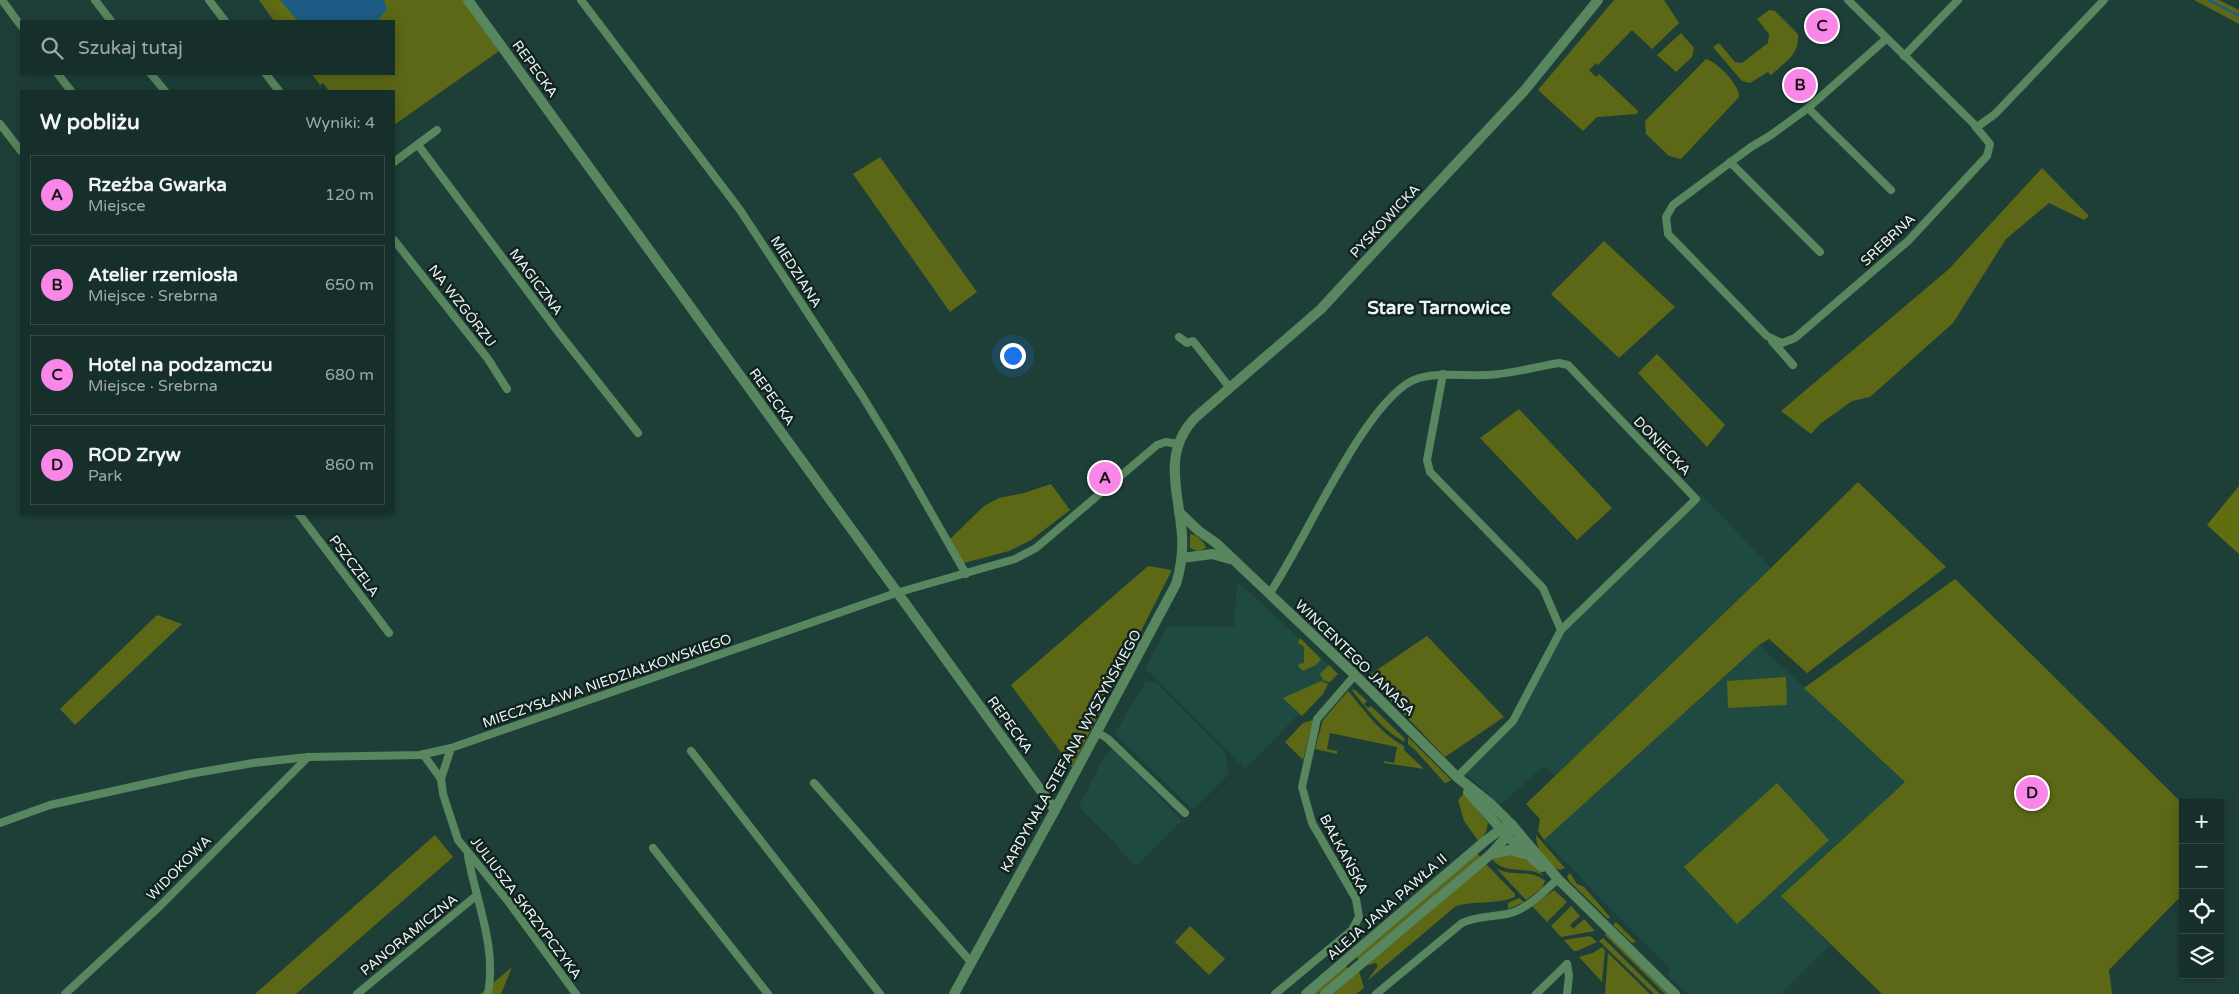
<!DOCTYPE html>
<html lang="pl">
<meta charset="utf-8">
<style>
body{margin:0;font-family:"Varela Round",sans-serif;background:#1f3732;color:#f1f3f6}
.controls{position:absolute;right:15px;bottom:15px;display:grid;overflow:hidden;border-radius:0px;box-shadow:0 2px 12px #0003}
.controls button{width:45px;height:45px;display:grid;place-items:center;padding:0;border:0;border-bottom:1px solid #354a47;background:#162f2a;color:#f1f3f6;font:25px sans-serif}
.you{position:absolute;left:1012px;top:355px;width:18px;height:18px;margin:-12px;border:4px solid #fff;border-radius:50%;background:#1a73e8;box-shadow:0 0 0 8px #1a73e833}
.badge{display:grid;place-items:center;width:32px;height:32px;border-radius:50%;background:#f987e8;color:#111;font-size:16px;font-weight:700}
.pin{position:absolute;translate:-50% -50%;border:2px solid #fff;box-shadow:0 1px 5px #0006}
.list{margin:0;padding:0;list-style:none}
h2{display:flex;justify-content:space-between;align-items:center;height:65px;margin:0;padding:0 20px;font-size:21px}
h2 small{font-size:16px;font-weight:400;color:#9ea9a8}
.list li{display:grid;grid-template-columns:32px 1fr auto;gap:15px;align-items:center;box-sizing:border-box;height:80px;margin:0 10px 10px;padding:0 10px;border:1px solid #354a47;border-radius:0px}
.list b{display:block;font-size:19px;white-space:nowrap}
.list p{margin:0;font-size:16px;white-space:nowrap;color:#9ea9a8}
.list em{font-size:16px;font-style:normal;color:#9ea9a8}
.icon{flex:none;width:28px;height:28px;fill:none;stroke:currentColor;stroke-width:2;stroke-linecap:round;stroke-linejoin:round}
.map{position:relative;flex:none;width:2239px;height:994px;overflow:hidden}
.search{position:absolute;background:#162f2a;box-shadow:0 2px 12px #0003;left:20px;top:20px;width:375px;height:55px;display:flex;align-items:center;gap:12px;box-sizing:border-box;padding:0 18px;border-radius:0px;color:#9ea9a8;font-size:19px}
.panel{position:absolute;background:#162f2a;box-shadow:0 2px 12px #0003;left:20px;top:90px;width:375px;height:425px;border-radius:0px}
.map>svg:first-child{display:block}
</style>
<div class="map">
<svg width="2239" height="994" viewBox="0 0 2239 994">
<rect width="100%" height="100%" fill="#1e3f38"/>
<g fill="#1e4a41">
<polygon points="1701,494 1771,568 1556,776 1544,766 1500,805 1463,771 1507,727 1555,641"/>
<polygon points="1237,581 1338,674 1245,769 1145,668 1168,626 1234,627"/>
<polygon points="1759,645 1905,782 1781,896 1830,945 1781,994 1687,994 1667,974 1671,970 1544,840"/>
<polygon points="1146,681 1157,683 1225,752 1229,774 1193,810 1115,733"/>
<polygon points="1113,749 1182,821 1136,866 1079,806 1105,755"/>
</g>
<g fill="#5c6816">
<polygon points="259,0 463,0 499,51 394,125 394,91 329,91 323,83 320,85 312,74 394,74 394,21 274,21"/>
<polygon points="1614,0 1664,0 1679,23 1652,49 1632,30 1598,65 1596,63 1589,70 1596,77 1599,74 1638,111 1637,114 1597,117 1583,131 1538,90"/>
<polygon points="2194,0 2219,0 2239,10 2239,24"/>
<path d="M1769,10L1775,11L1798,34C1799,56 1786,61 1771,75L1768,72L1750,83L1742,81L1713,47L1719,43L1735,62L1742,63L1768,43L1769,34L1757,19Z"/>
<polygon points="1681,33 1694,48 1692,57 1676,72 1657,55"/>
<path d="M1706,59C1717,62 1740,85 1739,97L1681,159L1669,156L1646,134L1645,121Z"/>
<polygon points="880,157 977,292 950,312 853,174"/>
<polygon points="2042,168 2089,216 2084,220 2049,203 2006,239 1953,323 1870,397 1852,401 1820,424 1811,434 1781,411 1949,269"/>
<polygon points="1604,241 1675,307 1619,358 1551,294"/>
<polygon points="1657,354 1725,425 1707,447 1638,373"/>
<polygon points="1519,409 1612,508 1577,540 1480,438"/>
<polygon points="1858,482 1946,567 1807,673 1769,639 1759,645 1544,840 1538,831 1540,819 1526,804 1771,568"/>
<polygon points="1051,484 1070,510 1031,540 1009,551 964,563 950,539 984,506 999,498 1024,493"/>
<path d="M1190,534C1196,534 1205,542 1206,548L1198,551L1190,548Z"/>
<polygon points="1148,566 1172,570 1072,767 1011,685"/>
<polygon points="1955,579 2183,804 2183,894 2109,970 2112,994 1882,994 1781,896 1905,782 1804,688"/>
<polygon points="157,615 182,624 75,725 60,709"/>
<polygon points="1427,636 1504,717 1445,757 1368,676"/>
<polygon points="1300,638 1321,659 1316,665 1303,671 1298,666 1299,664 1304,663 1304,647 1298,643"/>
<polygon points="1329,665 1338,674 1330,682 1323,680 1320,674"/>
<polygon points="1786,677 1787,705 1728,708 1727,681"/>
<polygon points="1321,681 1328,684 1323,694 1302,716 1283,698"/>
<path d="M1351,689L1355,690L1367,701L1364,704L1368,708L1371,706L1404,738L1405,742C1383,731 1366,708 1351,689Z"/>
<path d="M1348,691C1364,710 1381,734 1404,746V750L1424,769L1384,763V761L1394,763L1397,747L1330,733L1327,749L1337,751V754L1315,749L1323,720Z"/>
<polygon points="1313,720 1303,760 1285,742 1303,723"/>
<polygon points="1408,737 1451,780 1446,783 1444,782 1414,749 1408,744"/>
<polygon points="1777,783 1829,840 1737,924 1684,867"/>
<polygon points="1464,793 1488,823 1486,832 1479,842 1464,821 1458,800"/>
<polygon points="435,835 453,857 296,994 255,994"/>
<path d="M1536,835L1565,868L1560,870C1547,866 1536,849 1536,835Z"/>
<polygon points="1477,853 1480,857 1359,960 1356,956"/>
<path d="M1506,853L1528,859L1544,876C1527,865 1506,876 1492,859Z"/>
<path d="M1486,864L1515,894V897C1495,905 1476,900 1456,906L1367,981L1378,966L1376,963L1365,966Z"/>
<path d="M1496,868C1512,878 1530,868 1545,881L1542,888L1526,900Z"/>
<polygon points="1570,873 1577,884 1584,887 1610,917 1608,919 1569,881 1567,876"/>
<polygon points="1554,890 1567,902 1547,922 1532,906"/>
<polygon points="1519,898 1524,902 1508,909 1508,903"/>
<polygon points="1571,906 1580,916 1570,925 1573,929 1584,919 1595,931 1561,937 1551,926"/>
<polygon points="1616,922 1636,942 1632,943 1613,925"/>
<polygon points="1190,926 1225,959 1209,975 1175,942"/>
<polygon points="1606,932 1667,994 1665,994 1605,935"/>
<polygon points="1590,936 1597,942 1577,951 1574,951 1564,940"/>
<polygon points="1603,938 1660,994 1654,994 1599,941"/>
<polygon points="1602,947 1605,950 1602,982 1579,957 1593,953"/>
<polygon points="1608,953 1650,994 1605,994"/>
<polygon points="1345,965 1348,969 1318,994 1311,994"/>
<polygon points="512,967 501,994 480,994"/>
<polygon points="1359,971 1364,988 1356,994 1333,994"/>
</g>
<g fill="#616e10">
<polygon points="270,0 280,0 298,21 285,21"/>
<polygon points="2239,486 2239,554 2207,525"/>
</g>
<polygon fill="#1d5c84" points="280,0 384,0 387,9 377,21 298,21"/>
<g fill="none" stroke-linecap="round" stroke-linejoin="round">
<polyline stroke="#1d5c84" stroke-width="2.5" points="2209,0 2239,16"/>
<g stroke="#58865f" stroke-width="8">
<polyline points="2,0 21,26"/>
<polyline points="95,0 111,21"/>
<polyline points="209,0 225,21"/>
<polyline points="581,0 740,210 861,394 897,453 966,574"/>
<polyline points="1848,0 1977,127 1995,114 2104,0"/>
<polyline points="1886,39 1808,108 1771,135 1751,147 1673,205 1666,217 1668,234 1767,336 1782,343 1795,338 1908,241 1987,156 1990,144 1975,126"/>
<polyline points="1904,56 1958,0"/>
<polyline points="58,74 71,91"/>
<polyline points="151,74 165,91"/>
<polyline points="266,74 279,91"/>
<polyline points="1808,108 1891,190"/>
<polyline points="0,124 21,151"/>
<polyline points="418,145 559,333 638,433"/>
<polyline points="394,162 437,130"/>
<polyline points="1730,162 1820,252"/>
<polyline points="394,240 488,359 507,389"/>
<polyline points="1179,337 1187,343 1193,341 1230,388"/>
<polyline points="1772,341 1793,365"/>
<polyline points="1443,374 1427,460 1430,472 1543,588 1561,630"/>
<polyline points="299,514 389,633"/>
<path d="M1269,594C1303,547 1367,393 1419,378C1442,372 1464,376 1487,375C1511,374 1535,367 1559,363L1568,365L1696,499L1561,630L1513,721L1457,777"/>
<polyline points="1097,732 1108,739 1185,813"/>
<polyline points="451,748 441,779 443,794 458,840 507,900 576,994"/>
<polyline points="691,751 880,994"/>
<polyline points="423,754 441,779"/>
<polyline points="814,783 971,962"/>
<polyline points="0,823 50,805 190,774 253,763 308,757 420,755 451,748 896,593 1015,559 1036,548 1157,445 1166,442 1178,444"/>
<polyline points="653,848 768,994"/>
<path d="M468,856C476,901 497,947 488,994"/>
<polyline points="1567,964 1569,976 1567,994"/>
<polyline points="65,994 160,906 308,757"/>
<polyline points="357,994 477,895"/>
<polyline points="1275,994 1352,930 1359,917 1356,899 1312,823 1302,787 1317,719 1355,675"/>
<path d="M1376,994L1462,923C1476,916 1492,917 1507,914C1527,910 1544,891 1558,879"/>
<polyline points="1536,994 1567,964"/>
</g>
<g stroke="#58865f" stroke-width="10">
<polyline points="468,0 1055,810"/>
<polyline points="1179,512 1199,531 1216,543 1355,675 1457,777 1491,804 1512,825 1558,879 1675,994"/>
<polyline points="1182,558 1212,554 1230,559"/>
<polyline points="1468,792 1507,836 1542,867"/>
<polyline points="1491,854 1510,850 1524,854"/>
<path d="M954,994L1055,810L1176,584C1181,568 1183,552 1182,535C1179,492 1161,452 1196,417L1321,309L1344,284L1524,91L1598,0"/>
<polyline points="1306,994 1485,841 1501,829 1512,825"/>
<polyline points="1325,994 1491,854 1507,836 1512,825"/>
</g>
</g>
<g text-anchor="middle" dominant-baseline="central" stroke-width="5" stroke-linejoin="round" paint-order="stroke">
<g font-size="14" fill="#e5f8f3" stroke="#14221f">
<text transform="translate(535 69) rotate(54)">REPECKA</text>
<text transform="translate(1385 221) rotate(-47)">PYSKOWICKA</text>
<text transform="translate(1888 240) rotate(-43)">SREBRNA</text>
<text transform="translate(796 272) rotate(57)">MIEDZIANA</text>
<text transform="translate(536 282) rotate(53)">MAGICZNA</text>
<text transform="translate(462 306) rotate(52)">NA WZGÓRZU</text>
<text transform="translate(772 397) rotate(54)">REPECKA</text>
<text transform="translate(1662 446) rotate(46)">DONIECKA</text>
<text transform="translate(354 566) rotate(53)">PSZCZELA</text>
<text transform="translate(1355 658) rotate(44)">WINCENTEGO JANASA</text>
<text transform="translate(607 681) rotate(-19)">MIECZYSŁAWA NIEDZIAŁKOWSKIEGO</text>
<text transform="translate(1010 725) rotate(54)">REPECKA</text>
<text transform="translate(1071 751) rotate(-61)">KARDYNAŁA STEFANA WYSZYŃSKIEGO</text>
<text transform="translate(1344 854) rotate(62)">BAŁKAŃSKA</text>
<text transform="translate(179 868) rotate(-45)">WIDOKOWA</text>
<text transform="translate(1387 907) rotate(-41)">ALEJA JANA PAWŁA II</text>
<text transform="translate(526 908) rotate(53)">JULIUSZA SKRZYPCZYKA</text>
<text transform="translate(409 935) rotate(-39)">PANORAMICZNA</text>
</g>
<g font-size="19" font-weight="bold" fill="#e5f8f3" stroke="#14221f">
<text x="1439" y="308">Stare Tarnowice</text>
</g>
</g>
</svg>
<div class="controls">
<button>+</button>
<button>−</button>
<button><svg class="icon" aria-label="locate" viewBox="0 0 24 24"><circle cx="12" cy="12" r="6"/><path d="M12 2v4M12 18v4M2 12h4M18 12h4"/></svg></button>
<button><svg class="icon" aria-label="layers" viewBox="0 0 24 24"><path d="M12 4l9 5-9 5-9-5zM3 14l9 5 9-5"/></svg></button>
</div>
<div class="you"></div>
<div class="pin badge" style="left:1105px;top:478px">A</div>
<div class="pin badge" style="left:1800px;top:85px">B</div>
<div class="pin badge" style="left:1822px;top:26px">C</div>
<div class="pin badge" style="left:2032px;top:793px">D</div>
<div class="search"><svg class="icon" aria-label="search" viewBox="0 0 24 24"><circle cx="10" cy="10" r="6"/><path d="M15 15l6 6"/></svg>Szukaj tutaj</div>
<section class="panel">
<h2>W pobliżu<small>Wyniki: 4</small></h2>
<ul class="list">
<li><span class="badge">A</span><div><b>Rzeźba Gwarka</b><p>Miejsce</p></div><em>120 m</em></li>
<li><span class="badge">B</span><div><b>Atelier rzemiosła</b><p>Miejsce · Srebrna</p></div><em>650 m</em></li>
<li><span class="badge">C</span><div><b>Hotel na podzamczu</b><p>Miejsce · Srebrna</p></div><em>680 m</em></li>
<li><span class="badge">D</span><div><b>ROD Zryw</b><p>Park</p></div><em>860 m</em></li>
</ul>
</section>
</div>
